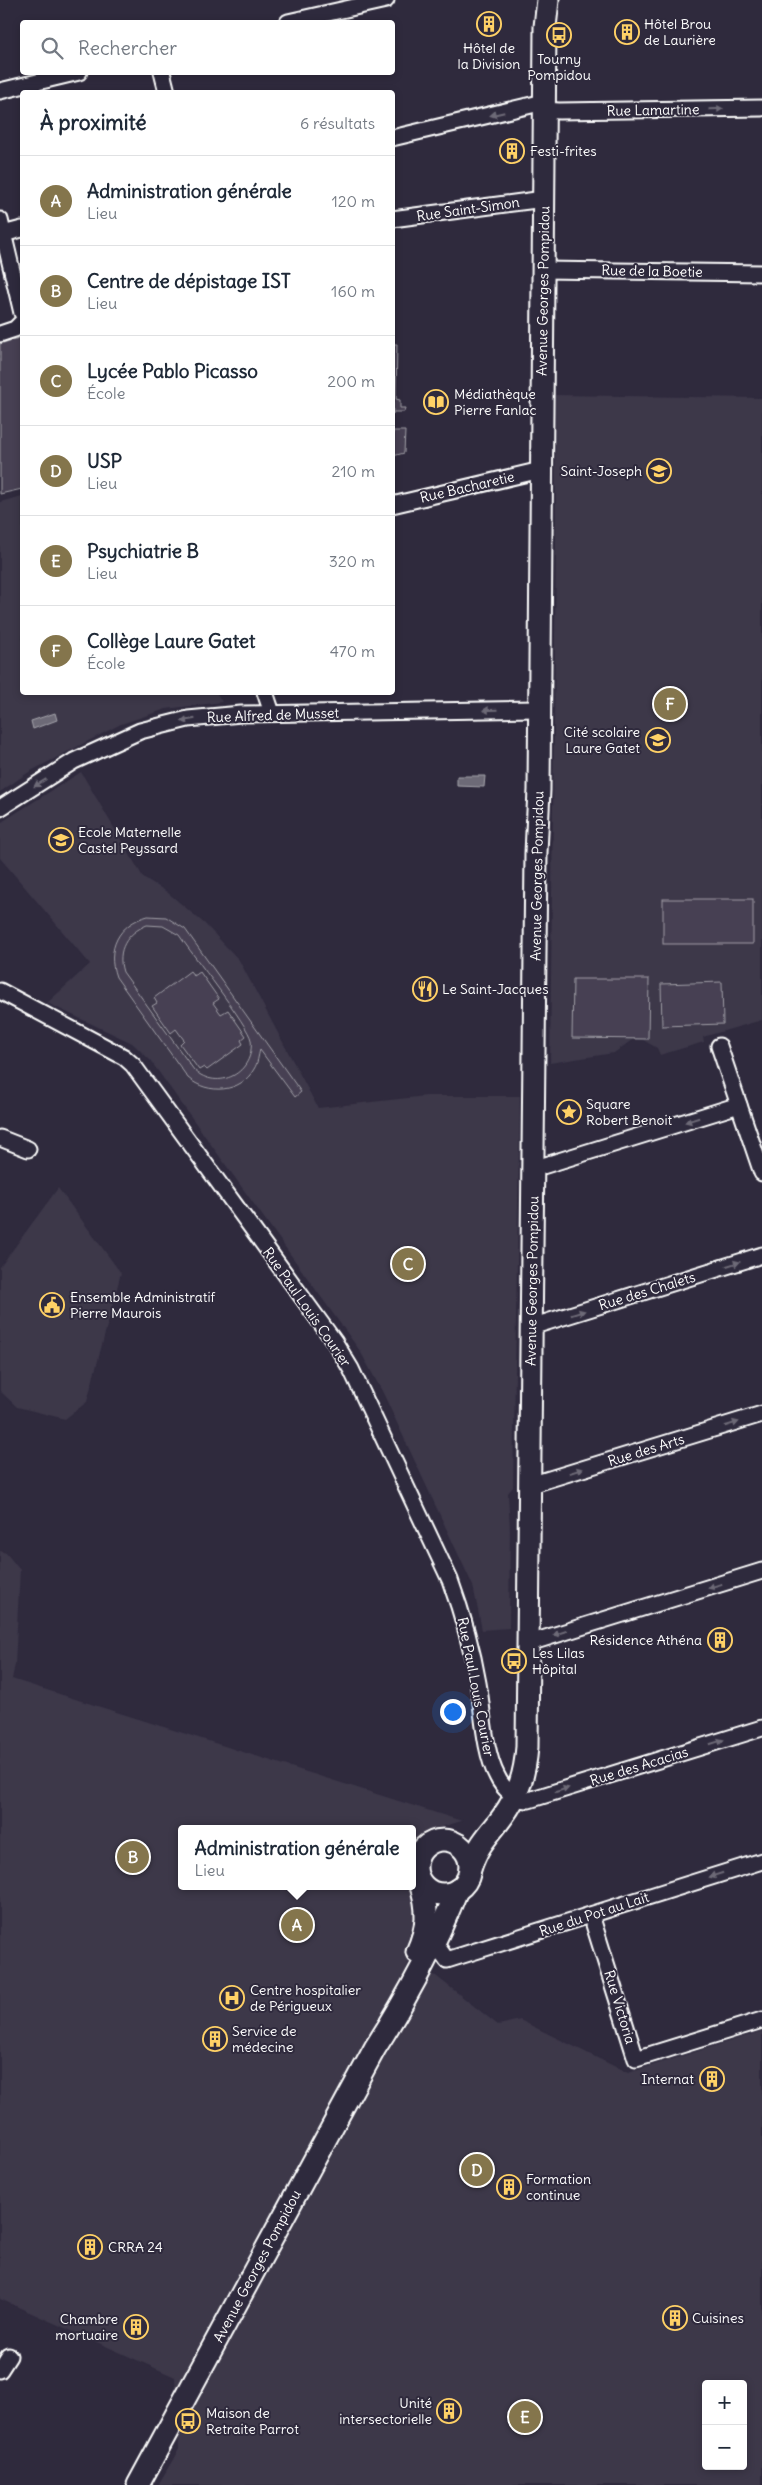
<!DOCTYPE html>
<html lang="fr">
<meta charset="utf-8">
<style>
body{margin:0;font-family:Delius,sans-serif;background:#f2f2f3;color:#1f2937}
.controls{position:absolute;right:15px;bottom:15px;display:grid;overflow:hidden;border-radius:5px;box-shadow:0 2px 8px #0003}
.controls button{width:45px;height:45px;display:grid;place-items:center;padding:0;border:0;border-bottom:1px solid #e0e1e3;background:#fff;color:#1f2937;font:25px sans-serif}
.you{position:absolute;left:452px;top:1711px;width:18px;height:18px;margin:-12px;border:4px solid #fff;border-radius:50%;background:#1a73e8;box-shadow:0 0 0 8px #1a73e833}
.badge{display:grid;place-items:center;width:32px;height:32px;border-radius:50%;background:#84754c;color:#fff;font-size:16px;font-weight:700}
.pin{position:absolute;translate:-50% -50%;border:2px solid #fff;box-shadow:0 1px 5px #0006}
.popup{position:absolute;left:178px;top:1825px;width:238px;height:65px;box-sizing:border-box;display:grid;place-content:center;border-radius:5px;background:#fff;filter:drop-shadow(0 1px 4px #0005);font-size:16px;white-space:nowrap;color:#747a83}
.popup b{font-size:19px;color:#1f2937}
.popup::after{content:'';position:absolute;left:50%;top:100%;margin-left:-10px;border:10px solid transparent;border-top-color:#fff}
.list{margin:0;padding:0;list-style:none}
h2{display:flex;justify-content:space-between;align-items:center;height:65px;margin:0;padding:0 20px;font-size:21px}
h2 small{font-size:16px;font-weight:400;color:#747a83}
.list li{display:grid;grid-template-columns:32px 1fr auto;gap:15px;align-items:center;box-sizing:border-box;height:90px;padding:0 20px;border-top:1px solid #e0e1e3}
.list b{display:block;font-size:19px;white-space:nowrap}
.list p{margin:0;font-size:16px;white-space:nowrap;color:#747a83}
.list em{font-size:16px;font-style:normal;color:#747a83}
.icon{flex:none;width:28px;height:28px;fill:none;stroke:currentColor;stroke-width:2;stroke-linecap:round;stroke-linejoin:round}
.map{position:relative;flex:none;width:762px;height:2485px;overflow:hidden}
.search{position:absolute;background:#fff;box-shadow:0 2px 8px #0003;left:20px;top:20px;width:375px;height:55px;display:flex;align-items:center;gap:12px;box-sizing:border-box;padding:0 18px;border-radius:5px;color:#747a83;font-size:19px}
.panel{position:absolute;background:#fff;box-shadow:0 2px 8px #0003;left:20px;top:90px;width:375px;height:605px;border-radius:5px}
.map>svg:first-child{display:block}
</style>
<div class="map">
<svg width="762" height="2485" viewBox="0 0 762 2485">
<rect width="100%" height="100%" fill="#2f2a3d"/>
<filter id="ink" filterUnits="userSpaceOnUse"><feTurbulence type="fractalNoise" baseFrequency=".02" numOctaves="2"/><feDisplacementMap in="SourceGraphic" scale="10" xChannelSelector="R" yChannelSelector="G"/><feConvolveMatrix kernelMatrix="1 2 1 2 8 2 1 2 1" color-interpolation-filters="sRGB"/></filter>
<g filter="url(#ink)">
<g fill="#3c3749" fill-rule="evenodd">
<polygon points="555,395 762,398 762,1020 703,1037 704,1042 660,1055 657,1048 643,1040 632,1040 614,1053 550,1063 556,548"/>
<polygon points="22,496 22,692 216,692 222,702 166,709 121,724 29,772 0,792 0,502"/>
<polygon points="81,772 143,877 167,892 205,924 239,960 318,1108 426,1096 520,1096 513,1487 508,1493 510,1529 509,1628 482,1630 473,1586 383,1393 360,1351 150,1060 132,1043 47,1003 90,964 0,858 0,823"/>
<polygon points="58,1188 121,1273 87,1402 65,1419 17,1407 0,1391 0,1267"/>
<path d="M0,1551L6,1553L20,1570L15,1665L12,1679L462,1821L434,1829L416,1838L412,1848V1829H182V1886H411L416,1897L419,1937L406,1969L436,1976L498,2025L520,2020L628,2073L762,2031V2485H158L179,2449L175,2377L0,2299ZM706,2384H743V2466H706Z"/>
</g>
<g fill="#464152" stroke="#a2a0a8" fill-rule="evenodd">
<polygon points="22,337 22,489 0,494 0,344"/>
<polygon points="393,344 397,344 396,399 400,400 400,408 405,408 404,412 393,412 393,415"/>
<polygon points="393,431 405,431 404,453 393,456"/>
<rect x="663" y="899" width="90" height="45"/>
<path d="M148,916L166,917L185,929L301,1092L295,1097L260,1050C258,1056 258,1063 254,1069C241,1093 208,1095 188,1078L116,977C106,949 118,924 148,916ZM147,925L163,926L179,935C191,953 249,1026 251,1040C255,1073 218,1092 194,1070L123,972C116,950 127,933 147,925Z"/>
<polygon points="190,971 194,976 200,972 219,999 213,1003 221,1014 228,1010 246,1036 241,1040 243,1044 207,1070 204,1067 199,1070 180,1044 184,1040 176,1029 171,1033 152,1006 157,1003 154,998"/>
<polygon points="573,979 649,979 648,1039 572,1038"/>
<polygon points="722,982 723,1024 662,1026 661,984"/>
</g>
<g fill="#6d6a77" stroke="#a7a6ad">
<polygon points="55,713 57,720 33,729 31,721"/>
<polygon points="457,776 485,776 484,787 457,786"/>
</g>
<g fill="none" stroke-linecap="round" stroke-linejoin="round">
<defs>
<g id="minor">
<polyline points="288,22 386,0"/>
<polyline points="162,72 167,92"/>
<polyline points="0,91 79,72"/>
<polyline points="544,110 559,111 762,108"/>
<polyline points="392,138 544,102"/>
<polyline points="392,219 544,199"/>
<polyline points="0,220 22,313"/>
<polyline points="3,234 22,229"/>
<polyline points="543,270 762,273"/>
<polyline points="0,334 15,329 22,322"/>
<polyline points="392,505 541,470"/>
<polyline points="265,692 272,713"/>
<polyline points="0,808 74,761 140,731 188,719 241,714 539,709"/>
<path d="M0,991L124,1057L133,1065L334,1341L351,1369L450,1580C462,1613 472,1648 478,1683C483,1710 484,1752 497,1776C502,1787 515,1801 529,1800L762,1728"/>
<polyline points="719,1046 762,1173"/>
<polyline points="0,1138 28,1149"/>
<polyline points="533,1169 739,1105"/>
<polyline points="531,1327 762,1255"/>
<polyline points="530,1485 762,1414"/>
<polyline points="526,1644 762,1571"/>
<polyline points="591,1915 636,2059 762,2020"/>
<polyline points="435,1943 447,1960 762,1861"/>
<polyline points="0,2370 9,2356"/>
</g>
<g id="secondary">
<circle cx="443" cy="1867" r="27"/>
<path d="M470,1869C479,1842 488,1837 503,1816C519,1794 525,1773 527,1747L536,853L539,790L545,27L548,0"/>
<path d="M417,1952C428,1927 429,1909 420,1883"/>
<path d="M138,2485L375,2048C407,1998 435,1946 457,1890"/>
</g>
</defs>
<use href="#minor" stroke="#fff" stroke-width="19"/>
<use href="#secondary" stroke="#fff" stroke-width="25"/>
<use href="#minor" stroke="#2f2a3d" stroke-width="15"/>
<use href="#secondary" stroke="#2f2a3d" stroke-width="21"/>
</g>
<defs><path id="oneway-solid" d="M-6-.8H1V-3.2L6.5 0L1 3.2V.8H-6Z" transform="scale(1.25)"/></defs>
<g fill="#6d6a77">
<use href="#oneway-solid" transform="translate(716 109) rotate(-1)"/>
<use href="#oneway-solid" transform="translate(497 114) rotate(167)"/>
<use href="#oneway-solid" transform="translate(490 710) rotate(179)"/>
<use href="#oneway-solid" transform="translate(188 720) rotate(170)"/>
<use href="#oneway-solid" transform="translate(40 783) rotate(148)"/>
<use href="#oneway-solid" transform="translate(692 1120) rotate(163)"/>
<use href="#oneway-solid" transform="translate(733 1264) rotate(-17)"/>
<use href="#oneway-solid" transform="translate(578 1313) rotate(-17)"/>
<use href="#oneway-solid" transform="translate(732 1424) rotate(-17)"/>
<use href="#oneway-solid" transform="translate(576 1471) rotate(-17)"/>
<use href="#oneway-solid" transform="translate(715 1586) rotate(163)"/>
<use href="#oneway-solid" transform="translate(560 1633) rotate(163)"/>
<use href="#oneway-solid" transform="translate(717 1742) rotate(-17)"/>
<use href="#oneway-solid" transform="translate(562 1790) rotate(-17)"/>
<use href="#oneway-solid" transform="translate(716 1875) rotate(162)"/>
</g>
</g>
<defs>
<symbol id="building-ring" viewBox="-11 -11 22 22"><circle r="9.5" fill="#2f2a3d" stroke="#ffd166" stroke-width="1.5"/><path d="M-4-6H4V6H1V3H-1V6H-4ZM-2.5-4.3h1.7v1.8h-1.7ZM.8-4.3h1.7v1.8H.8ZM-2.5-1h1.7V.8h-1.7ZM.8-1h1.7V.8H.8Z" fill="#ffd166"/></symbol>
<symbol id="bus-ring" viewBox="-11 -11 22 22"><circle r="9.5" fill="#2f2a3d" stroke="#ffd166" stroke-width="1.5"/><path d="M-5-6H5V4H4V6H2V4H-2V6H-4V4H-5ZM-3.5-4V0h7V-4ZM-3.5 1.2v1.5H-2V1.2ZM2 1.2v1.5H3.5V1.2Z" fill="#ffd166"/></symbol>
<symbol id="library-ring" viewBox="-11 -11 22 22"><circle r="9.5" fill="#2f2a3d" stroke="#ffd166" stroke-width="1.5"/><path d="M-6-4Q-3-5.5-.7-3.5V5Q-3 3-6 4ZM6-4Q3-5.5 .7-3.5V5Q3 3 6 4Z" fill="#ffd166"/></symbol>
<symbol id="school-ring" viewBox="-11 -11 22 22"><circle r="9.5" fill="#2f2a3d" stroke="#ffd166" stroke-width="1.5"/><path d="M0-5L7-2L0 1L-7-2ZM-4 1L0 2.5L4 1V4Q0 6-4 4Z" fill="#ffd166"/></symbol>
<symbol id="restaurant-ring" viewBox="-11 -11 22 22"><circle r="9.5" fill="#2f2a3d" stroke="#ffd166" stroke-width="1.5"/><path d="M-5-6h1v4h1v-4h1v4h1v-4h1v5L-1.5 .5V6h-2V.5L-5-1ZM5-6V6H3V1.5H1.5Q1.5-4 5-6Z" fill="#ffd166"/></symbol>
<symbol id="sight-ring" viewBox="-11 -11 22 22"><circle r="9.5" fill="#2f2a3d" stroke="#ffd166" stroke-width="1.5"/><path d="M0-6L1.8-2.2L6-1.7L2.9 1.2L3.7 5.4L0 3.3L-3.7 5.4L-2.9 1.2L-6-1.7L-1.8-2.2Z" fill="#ffd166"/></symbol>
<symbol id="civic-ring" viewBox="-11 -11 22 22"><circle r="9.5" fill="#2f2a3d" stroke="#ffd166" stroke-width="1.5"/><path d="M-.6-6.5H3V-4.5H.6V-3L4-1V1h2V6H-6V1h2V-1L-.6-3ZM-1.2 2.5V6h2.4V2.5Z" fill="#ffd166"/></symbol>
<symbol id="hospital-ring" viewBox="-11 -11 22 22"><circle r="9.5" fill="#2f2a3d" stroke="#ffd166" stroke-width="1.5"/><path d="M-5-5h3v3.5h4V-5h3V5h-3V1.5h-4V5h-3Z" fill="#ffd166"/></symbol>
</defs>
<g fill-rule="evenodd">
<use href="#building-ring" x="475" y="10" width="28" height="28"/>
<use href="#building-ring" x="613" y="18" width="28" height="28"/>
<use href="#bus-ring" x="545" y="21" width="28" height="28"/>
<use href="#building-ring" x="498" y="137" width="28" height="28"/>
<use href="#library-ring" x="422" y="388" width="28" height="28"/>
<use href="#school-ring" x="645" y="457" width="28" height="28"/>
<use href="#school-ring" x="644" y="726" width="28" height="28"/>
<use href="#school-ring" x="47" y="826" width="28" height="28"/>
<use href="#restaurant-ring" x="411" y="975" width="28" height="28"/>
<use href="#sight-ring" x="555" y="1098" width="28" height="28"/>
<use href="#civic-ring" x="38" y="1291" width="28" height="28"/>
<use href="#building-ring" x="706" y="1626" width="28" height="28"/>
<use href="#bus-ring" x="500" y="1647" width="28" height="28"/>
<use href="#hospital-ring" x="218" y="1984" width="28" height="28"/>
<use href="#building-ring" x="201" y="2025" width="28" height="28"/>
<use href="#building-ring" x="698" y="2065" width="28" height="28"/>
<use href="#building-ring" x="495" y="2173" width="28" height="28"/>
<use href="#building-ring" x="76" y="2233" width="28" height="28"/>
<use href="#building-ring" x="661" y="2304" width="28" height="28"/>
<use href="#building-ring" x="122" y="2313" width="28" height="28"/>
<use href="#building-ring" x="435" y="2397" width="28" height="28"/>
<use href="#bus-ring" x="174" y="2407" width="28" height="28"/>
</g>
<g text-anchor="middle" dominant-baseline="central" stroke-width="4" stroke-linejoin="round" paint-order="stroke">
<g font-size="14" fill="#fff" stroke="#2f2a3d" text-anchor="start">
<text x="644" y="24">Hôtel Brou<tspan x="644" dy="16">de Laurière</tspan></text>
<text x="489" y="48" text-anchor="middle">Hôtel de<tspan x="489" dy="16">la Division</tspan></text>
<text x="559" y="59" text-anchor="middle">Tourny<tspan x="559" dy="16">Pompidou</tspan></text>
<text x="530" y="151">Festi-frites</text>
<text x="454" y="394">Médiathèque<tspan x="454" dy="16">Pierre Fanlac</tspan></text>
<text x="642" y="471" text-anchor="end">Saint-Joseph</text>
<text x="640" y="732" text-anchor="end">Cité scolaire<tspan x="640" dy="16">Laure Gatet</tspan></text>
<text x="78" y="832">Ecole Maternelle<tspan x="78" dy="16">Castel Peyssard</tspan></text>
<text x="442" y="989">Le Saint-Jacques</text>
<text x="586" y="1104">Square<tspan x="586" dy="16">Robert Benoit</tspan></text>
<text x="70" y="1297">Ensemble Administratif<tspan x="70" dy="16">Pierre Maurois</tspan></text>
<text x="702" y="1640" text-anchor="end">Résidence Athéna</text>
<text x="532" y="1653">Les Lilas<tspan x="532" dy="16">Hôpital</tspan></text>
<text x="250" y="1990">Centre hospitalier<tspan x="250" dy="16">de Périgueux</tspan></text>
<text x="232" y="2031">Service de<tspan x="232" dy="16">médecine</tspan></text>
<text x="694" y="2079" text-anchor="end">Internat</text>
<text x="526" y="2179">Formation<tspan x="526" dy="16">continue</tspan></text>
<text x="108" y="2247">CRRA 24</text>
<text x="692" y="2318">Cuisines</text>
<text x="118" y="2319" text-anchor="end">Chambre<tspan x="118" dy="16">mortuaire</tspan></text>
<text x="432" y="2403" text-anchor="end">Unité<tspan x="432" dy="16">intersectorielle</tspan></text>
<text x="206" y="2413">Maison de<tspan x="206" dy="16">Retraite Parrot</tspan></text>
</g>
<g font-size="14" fill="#fff" stroke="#2f2a3d">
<text transform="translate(653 110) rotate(-1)">Rue Lamartine</text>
<text transform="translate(468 209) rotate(-8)">Rue Saint-Simon</text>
<text transform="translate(652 271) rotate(1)">Rue de la Boetie</text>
<text transform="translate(543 291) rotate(-89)">Avenue Georges Pompidou</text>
<text transform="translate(467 487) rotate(-13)">Rue Bacharetie</text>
<text transform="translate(273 715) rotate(-2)">Rue Alfred de Musset</text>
<text transform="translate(537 876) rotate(-89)">Avenue Georges Pompidou</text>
<text transform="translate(532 1281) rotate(-89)">Avenue Georges Pompidou</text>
<text transform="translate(647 1291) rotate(-17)">Rue des Chalets</text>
<text transform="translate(307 1307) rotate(55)">Rue Paul Louis Courier</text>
<text transform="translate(646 1450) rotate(-17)">Rue des Arts</text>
<text transform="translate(476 1687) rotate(79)">Rue Paul Louis Courier</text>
<text transform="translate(639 1766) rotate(-17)">Rue des Acacias</text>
<text transform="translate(594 1914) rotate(-18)">Rue du Pot au Lait</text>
<text transform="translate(620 2007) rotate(73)">Rue Victoria</text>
<text transform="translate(257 2266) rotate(-62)">Avenue Georges Pompidou</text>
</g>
</g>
</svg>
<div class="controls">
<button>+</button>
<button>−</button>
</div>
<div class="you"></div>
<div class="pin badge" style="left:297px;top:1925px">A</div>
<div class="popup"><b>Administration générale</b>Lieu</div>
<div class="pin badge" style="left:133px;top:1857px">B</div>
<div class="pin badge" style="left:408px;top:1264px">C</div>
<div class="pin badge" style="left:477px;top:2170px">D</div>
<div class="pin badge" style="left:525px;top:2417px">E</div>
<div class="pin badge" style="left:670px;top:704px">F</div>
<div class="search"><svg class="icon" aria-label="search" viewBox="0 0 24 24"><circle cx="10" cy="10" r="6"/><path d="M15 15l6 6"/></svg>Rechercher</div>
<section class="panel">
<h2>À proximité<small>6 résultats</small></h2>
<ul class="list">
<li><span class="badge">A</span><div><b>Administration générale</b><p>Lieu</p></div><em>120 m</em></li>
<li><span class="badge">B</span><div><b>Centre de dépistage IST</b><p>Lieu</p></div><em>160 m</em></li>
<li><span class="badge">C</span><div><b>Lycée Pablo Picasso</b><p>École</p></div><em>200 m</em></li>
<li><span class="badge">D</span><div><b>USP</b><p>Lieu</p></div><em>210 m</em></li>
<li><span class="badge">E</span><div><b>Psychiatrie B</b><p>Lieu</p></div><em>320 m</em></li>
<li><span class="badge">F</span><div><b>Collège Laure Gatet</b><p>École</p></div><em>470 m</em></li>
</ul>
</section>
</div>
